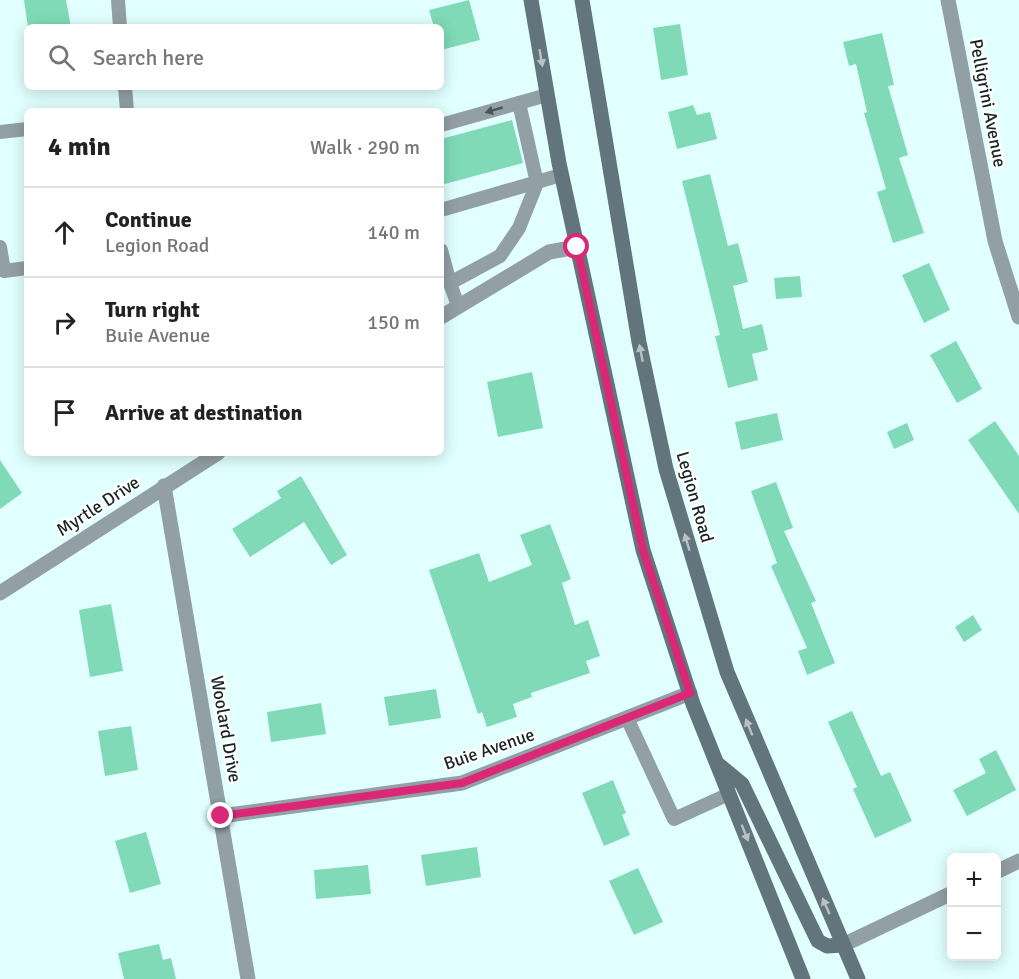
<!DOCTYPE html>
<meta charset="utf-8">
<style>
body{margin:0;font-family:Signika,sans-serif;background:#f6f6f6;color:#222}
.controls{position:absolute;right:18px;bottom:18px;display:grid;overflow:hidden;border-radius:9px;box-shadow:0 3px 15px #0003}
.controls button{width:54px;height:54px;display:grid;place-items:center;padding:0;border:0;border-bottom:2px solid #e0e0e0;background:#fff;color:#222;font:30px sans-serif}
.stop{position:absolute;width:18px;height:18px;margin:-14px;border:4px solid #db2777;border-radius:50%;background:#fff}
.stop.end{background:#db2777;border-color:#fff;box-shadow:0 2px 6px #0008}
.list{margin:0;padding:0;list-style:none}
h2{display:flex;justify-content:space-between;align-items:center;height:78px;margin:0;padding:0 24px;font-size:26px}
h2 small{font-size:20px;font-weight:400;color:#767676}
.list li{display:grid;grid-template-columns:39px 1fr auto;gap:18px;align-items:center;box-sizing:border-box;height:90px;padding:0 24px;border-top:2px solid #e0e0e0}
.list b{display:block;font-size:22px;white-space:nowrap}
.list p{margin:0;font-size:20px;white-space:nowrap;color:#767676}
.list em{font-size:20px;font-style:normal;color:#767676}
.icon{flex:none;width:33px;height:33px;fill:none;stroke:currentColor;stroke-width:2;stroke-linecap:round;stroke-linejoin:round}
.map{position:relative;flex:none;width:1019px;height:979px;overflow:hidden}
.search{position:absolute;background:#fff;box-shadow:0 3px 15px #0003;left:24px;top:24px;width:420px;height:66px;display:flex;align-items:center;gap:15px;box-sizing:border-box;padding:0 21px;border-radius:9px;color:#767676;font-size:22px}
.panel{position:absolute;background:#fff;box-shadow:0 3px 15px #0003;left:24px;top:108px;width:420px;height:348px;border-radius:9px}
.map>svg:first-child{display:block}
</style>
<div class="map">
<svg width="1019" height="979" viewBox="0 0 1019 979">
<rect width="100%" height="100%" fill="#e1ffff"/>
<g fill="#80dab7">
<polygon points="24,0 66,0 71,27 28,27"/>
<polygon points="469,0 480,40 441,50 441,27 434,27 429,10"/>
<polygon points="680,24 688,75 661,80 653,28"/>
<polygon points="882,33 894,85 888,86 908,155 899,158 924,233 893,243 877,192 886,189 864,113 867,112 856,64 849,66 843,42"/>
<polygon points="693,105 697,115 710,112 717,139 677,149 668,112"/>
<polygon points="512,120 523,163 441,185 441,139"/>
<polygon points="710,174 728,246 738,243 748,282 733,286 743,329 762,324 768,350 752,354 758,380 728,388 715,336 720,335 682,181"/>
<polygon points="929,263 950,310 924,323 902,275"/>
<polygon points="800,276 802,297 776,299 774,278"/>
<polygon points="956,341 982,389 957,403 930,355"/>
<polygon points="532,372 543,428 498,437 487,382"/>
<polygon points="777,413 783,440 741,450 735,422"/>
<polygon points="995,421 1019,456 1019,514 968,440"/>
<polygon points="907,423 914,440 894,449 887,432"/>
<polygon points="0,460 22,493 0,509"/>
<polygon points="301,476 347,555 331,565 304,522 250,557 232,529 281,498 277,491"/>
<polygon points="776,482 793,528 784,531 816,601 811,603 835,663 807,675 798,651 807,648 771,566 777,563 751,491"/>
<polygon points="550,524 571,579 562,583 575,625 588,620 600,656 586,661 590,673 531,693 532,697 513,704 517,717 487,727 482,712 478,714 429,570 479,553 489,582 532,565 520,535"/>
<polygon points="111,604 123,671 90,677 79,610"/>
<polygon points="973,615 982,630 964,642 955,627"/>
<polygon points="436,689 441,718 389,726 384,697"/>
<polygon points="321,703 326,734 271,742 267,712"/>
<polygon points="852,711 881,776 890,772 912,821 875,838 853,789 857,787 828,722"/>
<polygon points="131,726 138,770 105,776 98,731"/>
<polygon points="996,750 1016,790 967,816 953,790 986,773 979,759"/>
<polygon points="613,780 626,813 622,815 630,835 604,846 582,793"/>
<polygon points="146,832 161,884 130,893 115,841"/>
<polygon points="477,847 481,877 426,886 421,855"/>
<polygon points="368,865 371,894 316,899 314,870"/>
<polygon points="638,868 663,922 634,935 609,881"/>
<polygon points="159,944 163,960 171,958 176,979 124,979 118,953"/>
</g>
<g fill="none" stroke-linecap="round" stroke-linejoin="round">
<g stroke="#929fa5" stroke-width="14">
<polyline points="118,0 120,27"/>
<polyline points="125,87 127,111"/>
<polyline points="441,125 547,95"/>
<polyline points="0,132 27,129"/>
<polyline points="441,210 561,175"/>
<polyline points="0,247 4,271 27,268"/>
<polyline points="441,250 450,283"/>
<polyline points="458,306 450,283 500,256 519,228 537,183 519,103"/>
<polyline points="627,718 674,819 729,794"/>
</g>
<g stroke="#929fa5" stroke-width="15">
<polyline points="948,0 995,241 1019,317"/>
<polyline points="441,317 549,252 577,247"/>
<polyline points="164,486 248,979"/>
<polyline points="0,593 218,453"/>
<polyline points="221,816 462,783 690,693"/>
<polyline points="996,872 1019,861"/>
<polyline points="843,945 952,893"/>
</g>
<g stroke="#62757d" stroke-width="15">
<polyline points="531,0 559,163 643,550 693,704 803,979"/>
<polyline points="582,0 639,342 666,469 727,672 858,979"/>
<polyline points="719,765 742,784 818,941 827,946 843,945"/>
</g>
</g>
<defs><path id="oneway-solid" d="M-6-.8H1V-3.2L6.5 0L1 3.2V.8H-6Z" transform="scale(1.5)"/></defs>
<g fill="#b8c1c4">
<use href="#oneway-solid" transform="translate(541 58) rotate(80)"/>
<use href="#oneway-solid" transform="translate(641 353) rotate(-101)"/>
<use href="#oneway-solid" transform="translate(687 542) rotate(-106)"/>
<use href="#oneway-solid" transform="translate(749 727) rotate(-112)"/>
<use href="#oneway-solid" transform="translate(745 833) rotate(68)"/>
<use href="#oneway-solid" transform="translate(826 906) rotate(-114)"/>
</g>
<use fill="#485658" href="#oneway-solid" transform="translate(494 110) rotate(164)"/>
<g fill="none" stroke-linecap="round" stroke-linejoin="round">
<polyline stroke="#db2777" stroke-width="8" points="221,816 462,783 690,693 643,550 577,247"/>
</g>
<g text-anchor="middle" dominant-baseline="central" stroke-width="5" stroke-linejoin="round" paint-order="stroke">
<g font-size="18" fill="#172525" stroke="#fff">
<text transform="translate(988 103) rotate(79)">Pelligrini Avenue</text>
<text transform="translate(695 497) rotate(74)">Legion Road</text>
<text transform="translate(98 506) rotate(-33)">Myrtle Drive</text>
<text transform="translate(226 729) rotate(80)">Woolard Drive</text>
<text transform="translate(489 749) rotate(-19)">Buie Avenue</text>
</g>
</g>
</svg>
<div class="controls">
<button>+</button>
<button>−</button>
</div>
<div class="stop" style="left:577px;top:247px"></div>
<div class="stop end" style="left:221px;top:816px"></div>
<div class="search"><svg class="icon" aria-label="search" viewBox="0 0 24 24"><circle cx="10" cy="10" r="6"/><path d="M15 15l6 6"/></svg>Search here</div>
<section class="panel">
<h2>4 min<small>Walk · 290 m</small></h2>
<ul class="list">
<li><svg class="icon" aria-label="ahead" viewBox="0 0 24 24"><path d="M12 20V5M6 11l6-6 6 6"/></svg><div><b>Continue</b><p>Legion Road</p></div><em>140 m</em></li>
<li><svg class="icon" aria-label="right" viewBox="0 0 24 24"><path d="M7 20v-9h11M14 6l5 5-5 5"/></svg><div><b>Turn right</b><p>Buie Avenue</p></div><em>150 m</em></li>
<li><svg class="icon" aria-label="arrive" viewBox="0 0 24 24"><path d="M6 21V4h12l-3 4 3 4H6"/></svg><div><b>Arrive at destination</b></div></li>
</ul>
</section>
</div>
